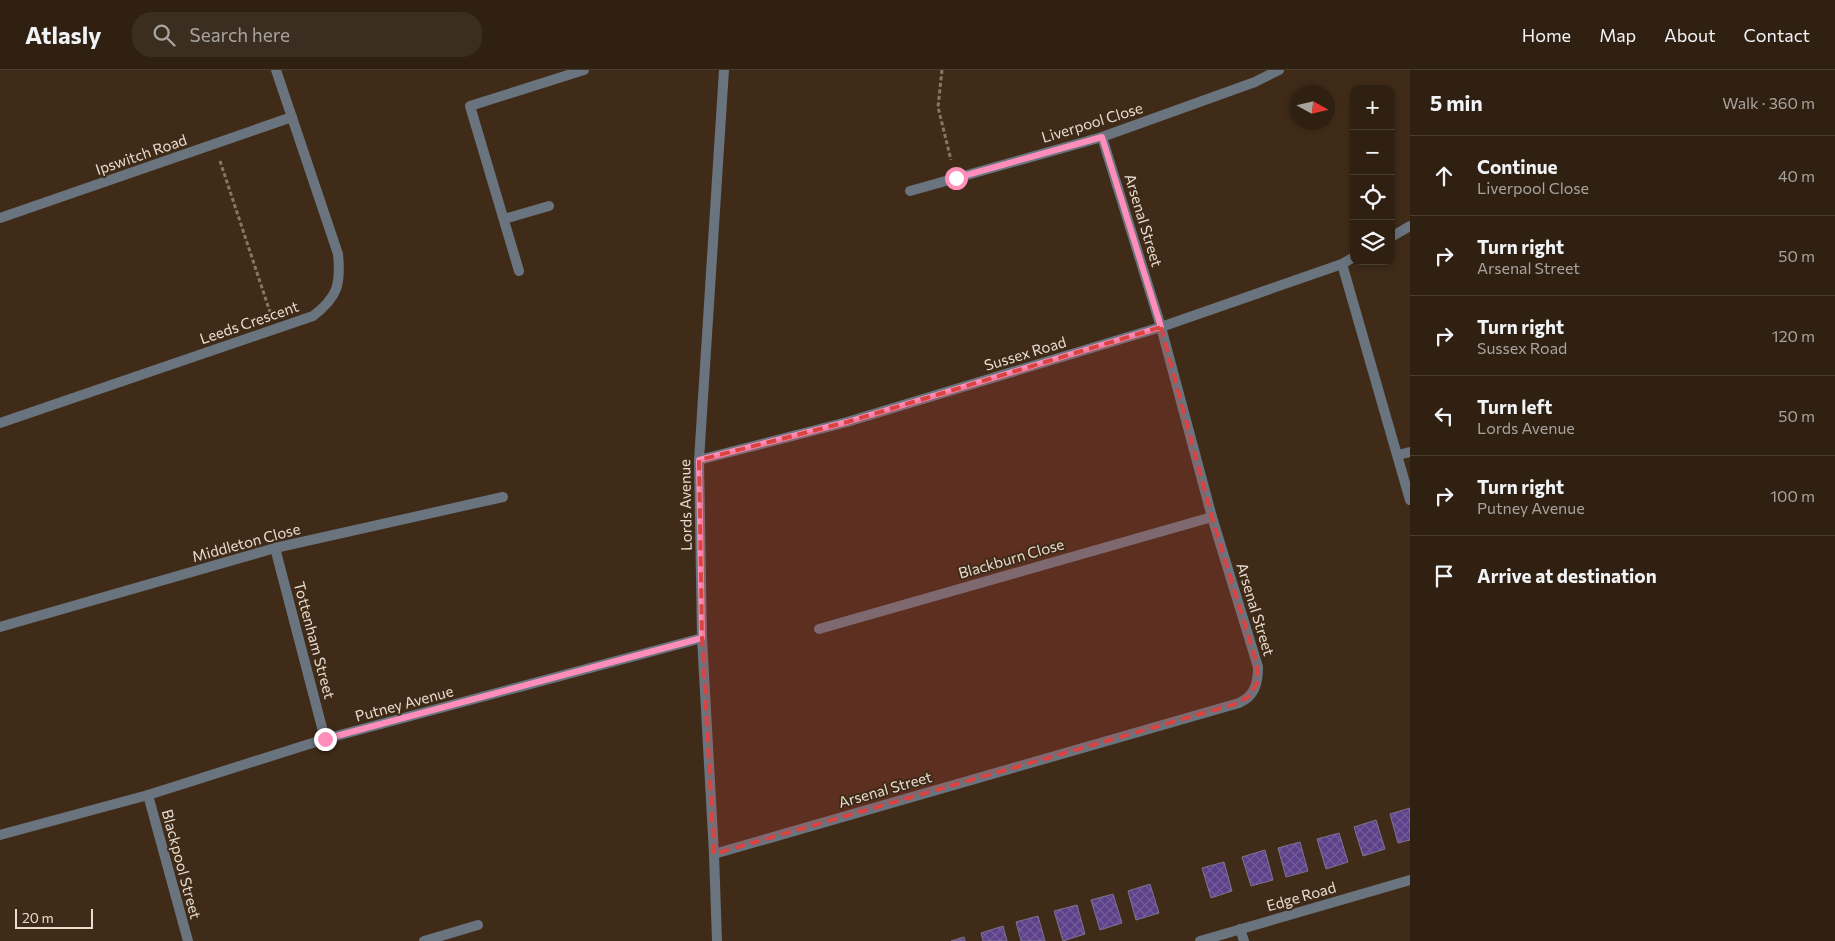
<!DOCTYPE html>
<meta charset="utf-8">
<style>
body{margin:0;font-family:Commissioner,sans-serif;background:#3b2d20;color:#f1f3f6}
.controls{position:absolute;right:15px;top:15px;display:grid;overflow:hidden;border-radius:10px;box-shadow:0 2px 8px #0003}
.controls button{width:45px;height:45px;display:grid;place-items:center;padding:0;border:0;border-bottom:1px solid #4a3e32;background:#2f2012;color:#f1f3f6;font:25px sans-serif}
.compass{position:absolute;left:1290px;top:15px;width:45px;height:45px;border-radius:50%;background:#2f2012;box-shadow:0 2px 8px #0003;rotate:98deg}
.scale{position:absolute;left:15px;bottom:12px;width:78px;box-sizing:border-box;padding-left:5px;border:2px solid #e8dcd0;border-top:0;font-size:14px;line-height:18px;white-space:nowrap;color:#e8dcd0;-webkit-text-stroke:4px #3f2b18;paint-order:stroke}
.stop{position:absolute;width:15px;height:15px;margin:-11px;border:4px solid #ff8eba;border-radius:50%;background:#fff}
.stop.end{background:#ff8eba;border-color:#fff;box-shadow:0 1px 5px #0008}
.list{margin:0;padding:0;list-style:none}
h2{display:flex;justify-content:space-between;align-items:center;height:65px;margin:0;padding:0 20px;font-size:21px}
h2 small{font-size:16px;font-weight:400;color:#a7a39f}
.list li{display:grid;grid-template-columns:32px 1fr auto;gap:15px;align-items:center;box-sizing:border-box;height:80px;padding:0 20px;border-top:1px solid #4a3e32}
.list b{display:block;font-size:19px;white-space:nowrap}
.list p{margin:0;font-size:16px;white-space:nowrap;color:#a7a39f}
.list em{font-size:16px;font-style:normal;color:#a7a39f}
.icon{flex:none;width:28px;height:28px;fill:none;stroke:currentColor;stroke-width:2;stroke-linecap:round;stroke-linejoin:round}
.map{position:relative;flex:none;width:1410px;height:871px;overflow:hidden}
header{display:flex;align-items:center;gap:30px;box-sizing:border-box;height:70px;padding:0 25px;background:#2f2012;border-bottom:1px solid #4a3e32}
header strong{font-size:24px}
nav{display:flex;gap:28px;margin-inline-start:auto;font-size:18px}
.search{width:350px;height:45px;background:#3b2d20;display:flex;align-items:center;gap:12px;box-sizing:border-box;padding:0 18px;border-radius:20px;color:#a7a39f;font-size:19px}
main{display:flex}
aside{flex:1;background:#2f2012}
.map>svg:first-child{display:block}
</style>
<header>
<strong>Atlasly</strong>
<div class="search"><svg class="icon" aria-label="search" viewBox="0 0 24 24"><circle cx="10" cy="10" r="6"/><path d="M15 15l6 6"/></svg>Search here</div>
<nav><a>Home</a><a>Map</a><a>About</a><a>Contact</a></nav>
</header>
<main>
<div class="map">
<svg width="1410" height="871" viewBox="0 0 1410 871">
<defs>
<pattern id="building-cross-hatch" width="8" height="8" patternUnits="userSpaceOnUse" patternTransform="scale(1.25)"><rect width="8" height="8" fill="#5d418a"/><path d="M0 0l8 8M0 8l8-8" fill="none" stroke="#745c99"/></pattern>
</defs>
<rect width="100%" height="100%" fill="#3f2b18"/>
<g fill="url(#building-cross-hatch)" stroke="#7d748f">
<polygon points="1410,738 1410,770 1398,773 1390,744"/>
<polygon points="1376,750 1385,779 1363,786 1354,757"/>
<polygon points="1339,763 1348,792 1326,799 1317,769"/>
<polygon points="1300,772 1308,801 1286,807 1278,778"/>
<polygon points="1265,780 1273,810 1251,816 1242,787"/>
<polygon points="1224,792 1232,821 1211,828 1202,798"/>
<polygon points="1150,814 1159,843 1136,850 1128,821"/>
<polygon points="1113,824 1122,853 1100,860 1091,830"/>
<polygon points="1077,835 1085,864 1063,871 1054,841"/>
<polygon points="1038,846 1045,871 1021,871 1016,852"/>
<polygon points="1003,856 1007,871 983,871 981,863"/>
<polygon points="964,867 965,871 951,871"/>
</g>
<g fill="none" stroke-linecap="round" stroke-linejoin="round">
<g stroke="#877666" stroke-width="3" stroke-dasharray="4 2.5" stroke-linecap="butt">
<polyline points="942,0 938,37 951,90"/>
<polyline points="220,91 270,242"/>
</g>
<g stroke="#6a747e" stroke-width="10">
<polyline points="910,121 1102,67 1255,12 1279,0"/>
<polyline points="0,148 292,47"/>
<polyline points="504,149 549,136"/>
<polyline points="1391,167 1410,156"/>
<polyline points="1342,194 1410,430"/>
<polyline points="519,201 470,36 584,0"/>
<path d="M0,353L313,246C338,227 341,214 338,184L276,0"/>
<polyline points="1398,385 1410,382"/>
<polyline points="699,390 847,352 1161,257 1342,194 1354,187"/>
<polyline points="275,478 325,669"/>
<polyline points="0,557 275,478 503,427"/>
<polyline points="819,559 1212,447"/>
<polyline points="148,725 188,871"/>
<polyline points="0,765 148,725 325,669 702,568"/>
<path d="M714,784L1239,633C1255,626 1258,613 1258,597L1212,447L1161,257L1102,67"/>
<polyline points="1240,859 1244,871"/>
<polyline points="424,871 478,855"/>
<polyline points="717,871 714,784 702,568 699,390 724,0"/>
<polyline points="1200,871 1410,810"/>
</g>
</g>
<g fill="none" stroke-linecap="round" stroke-linejoin="round">
<polyline stroke="#ff8eba" stroke-width="6" points="325,669 702,568 699,390 847,352 1161,257 1102,67 956,108"/>
</g>
<path fill="#d94341" fill-opacity="0.2" stroke="#d94341" stroke-width="4" stroke-dasharray="10 6" stroke-linejoin="round" d="M1161,257L1212,447L1258,597V611L1251,625L1239,633L714,784L702,568L699,390L847,352Z"/>
<g text-anchor="middle" dominant-baseline="central" stroke-width="4" stroke-linejoin="round" paint-order="stroke">
<g font-size="15" fill="#e8dcd0" stroke="#3f2b18">
<text transform="translate(1092 52) rotate(-17)">Liverpool Close</text>
<text transform="translate(141 84) rotate(-19)">Ipswitch Road</text>
<text transform="translate(1144 150) rotate(73)">Arsenal Street</text>
<text transform="translate(249 252) rotate(-19)">Leeds Crescent</text>
<text transform="translate(1025 283) rotate(-17)">Sussex Road</text>
<text transform="translate(685 435) rotate(-91)">Lords Avenue</text>
<text transform="translate(246 472) rotate(-15)">Middleton Close</text>
<text transform="translate(1011 488) rotate(-16)">Blackburn Close</text>
<text transform="translate(1256 539) rotate(73)">Arsenal Street</text>
<text transform="translate(315 570) rotate(75)">Tottenham Street</text>
<text transform="translate(404 633) rotate(-15)">Putney Avenue</text>
<text transform="translate(885 719) rotate(-16)">Arsenal Street</text>
<text transform="translate(182 794) rotate(75)">Blackpool Street</text>
<text transform="translate(1301 826) rotate(-16)">Edge Road</text>
</g>
</g>
</svg>
<div class="controls">
<button>+</button>
<button>−</button>
<button><svg class="icon" aria-label="locate" viewBox="0 0 24 24"><circle cx="12" cy="12" r="6"/><path d="M12 2v4M12 18v4M2 12h4M18 12h4"/></svg></button>
<button><svg class="icon" aria-label="layers" viewBox="0 0 24 24"><path d="M12 4l9 5-9 5-9-5zM3 14l9 5 9-5"/></svg></button>
</div>
<svg class="compass" viewBox="-18 -18 36 36"><path d="M0-13l5 13h-10z" fill="#e53935"/><path d="M0 13l5-13h-10z" fill="#a7a39f"/></svg>
<div class="scale">20 m</div>
<div class="stop" style="left:956px;top:108px"></div>
<div class="stop end" style="left:325px;top:669px"></div>
</div>
<aside>
<h2>5 min<small>Walk · 360 m</small></h2>
<ul class="list">
<li><svg class="icon" aria-label="ahead" viewBox="0 0 24 24"><path d="M12 20V5M6 11l6-6 6 6"/></svg><div><b>Continue</b><p>Liverpool Close</p></div><em>40 m</em></li>
<li><svg class="icon" aria-label="right" viewBox="0 0 24 24"><path d="M7 20v-9h11M14 6l5 5-5 5"/></svg><div><b>Turn right</b><p>Arsenal Street</p></div><em>50 m</em></li>
<li><svg class="icon" aria-label="right" viewBox="0 0 24 24"><path d="M7 20v-9h11M14 6l5 5-5 5"/></svg><div><b>Turn right</b><p>Sussex Road</p></div><em>120 m</em></li>
<li><svg class="icon" aria-label="left" viewBox="0 0 24 24"><path d="M17 20v-9H6M10 6l-5 5 5 5"/></svg><div><b>Turn left</b><p>Lords Avenue</p></div><em>50 m</em></li>
<li><svg class="icon" aria-label="right" viewBox="0 0 24 24"><path d="M7 20v-9h11M14 6l5 5-5 5"/></svg><div><b>Turn right</b><p>Putney Avenue</p></div><em>100 m</em></li>
<li><svg class="icon" aria-label="arrive" viewBox="0 0 24 24"><path d="M6 21V4h12l-3 4 3 4H6"/></svg><div><b>Arrive at destination</b></div></li>
</ul>
</aside>
</main>
